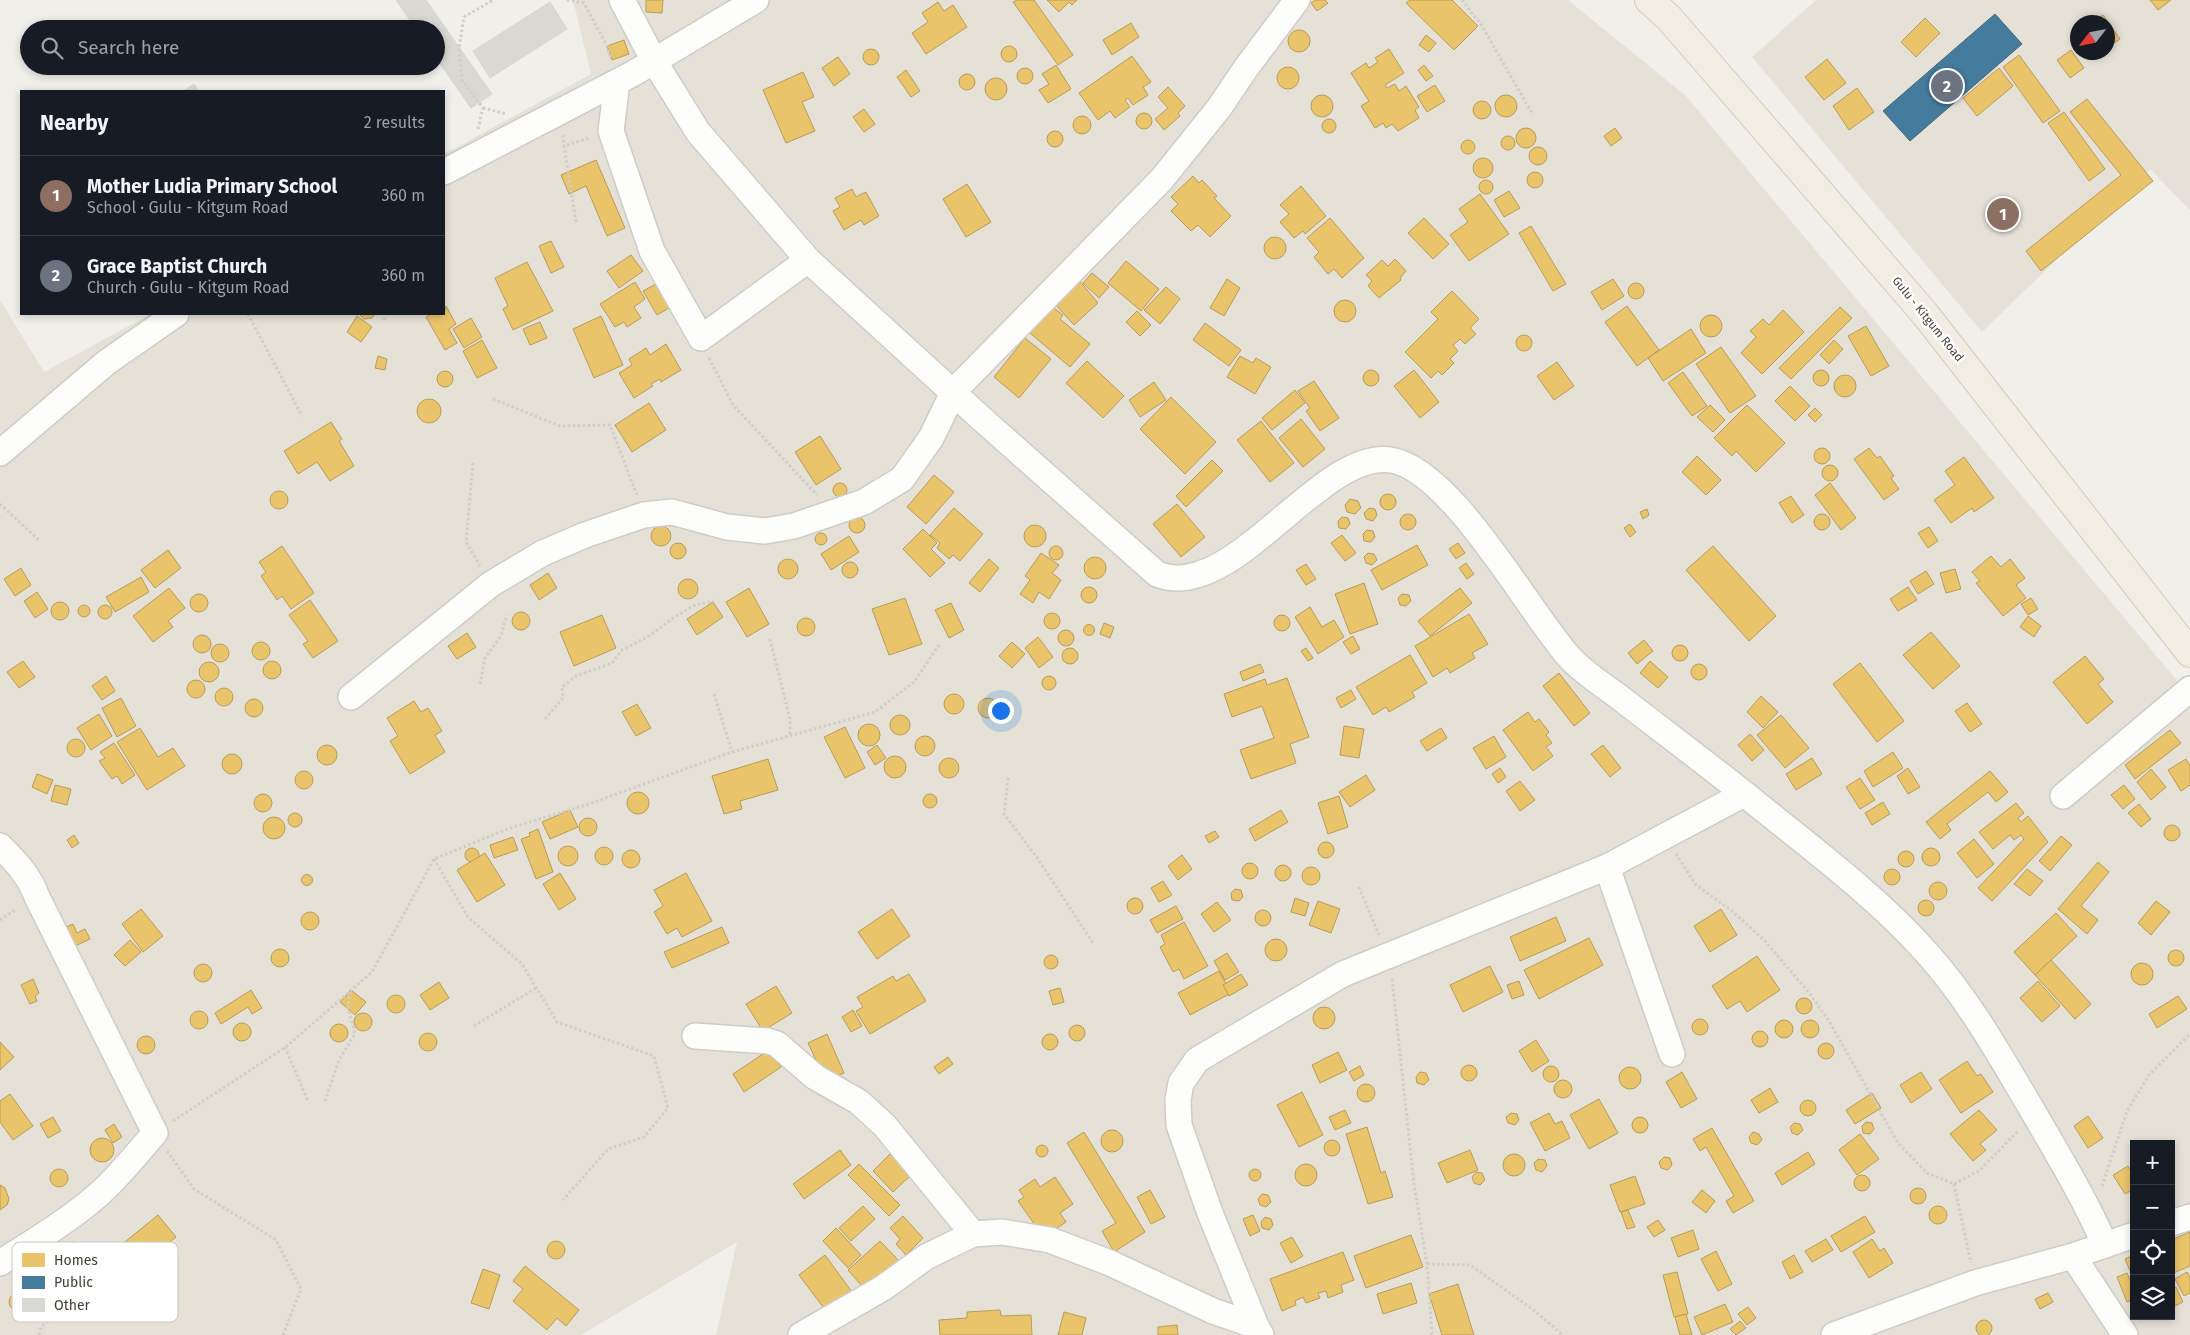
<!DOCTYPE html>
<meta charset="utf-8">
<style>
body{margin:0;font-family:"Fira Sans",sans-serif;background:#20242c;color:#f1f3f6}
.controls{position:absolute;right:15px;bottom:15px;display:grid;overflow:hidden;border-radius:0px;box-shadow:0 2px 8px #0003}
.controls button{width:45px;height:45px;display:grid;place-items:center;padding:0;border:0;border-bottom:1px solid #363941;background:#171b24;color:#f1f3f6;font:25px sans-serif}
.compass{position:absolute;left:2070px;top:15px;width:45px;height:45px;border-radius:50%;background:#171b24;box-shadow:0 2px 8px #0003;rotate:238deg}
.you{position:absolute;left:1000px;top:710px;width:18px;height:18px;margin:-12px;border:4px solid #fff;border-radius:50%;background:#1a73e8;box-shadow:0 0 0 8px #1a73e833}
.badge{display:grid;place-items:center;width:32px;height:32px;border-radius:50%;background:#827d74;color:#fff;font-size:16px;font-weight:700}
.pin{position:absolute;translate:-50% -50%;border:2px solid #fff;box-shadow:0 1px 5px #0006}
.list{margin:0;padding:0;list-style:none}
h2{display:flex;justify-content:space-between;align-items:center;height:65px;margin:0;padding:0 20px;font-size:21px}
h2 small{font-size:16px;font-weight:400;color:#9ea1a6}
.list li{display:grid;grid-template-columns:32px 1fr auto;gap:15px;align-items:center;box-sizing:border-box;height:80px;padding:0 20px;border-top:1px solid #363941}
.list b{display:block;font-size:19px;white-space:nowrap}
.list p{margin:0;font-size:16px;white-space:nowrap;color:#9ea1a6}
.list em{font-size:16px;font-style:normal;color:#9ea1a6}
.icon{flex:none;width:28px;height:28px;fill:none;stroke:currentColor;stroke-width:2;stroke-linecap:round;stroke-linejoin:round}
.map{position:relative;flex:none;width:2190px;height:1335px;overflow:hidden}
.search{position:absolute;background:#171b24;box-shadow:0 2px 8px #0003;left:20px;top:20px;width:425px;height:55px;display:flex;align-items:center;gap:12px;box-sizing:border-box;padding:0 18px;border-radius:28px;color:#9ea1a6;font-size:19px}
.panel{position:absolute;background:#171b24;box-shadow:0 2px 8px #0003;left:20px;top:90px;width:425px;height:225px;border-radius:0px}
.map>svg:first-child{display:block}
</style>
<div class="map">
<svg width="2190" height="1335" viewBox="0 0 2190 1335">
<rect width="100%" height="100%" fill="#f0efea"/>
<g fill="#e5e1d7" fill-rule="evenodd">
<path d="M573,0H1568L1686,96L2190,696V1335H716L737,1242L581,1335H0V300L44,372L151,314H444V154L591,74ZM2134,1144H2171V1316H2134Z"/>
<path d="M1816,0H2190V210L2150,169L1982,332L1752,57ZM2078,22H2108V52H2078Z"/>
</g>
<g fill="#e9c46a" stroke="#b89c5a">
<polygon points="646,0 663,0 662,13 646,12"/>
<polygon points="1017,0 1034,0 1073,55 1058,65 1013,2"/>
<polygon points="1047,0 1077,0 1072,5 1069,2 1059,12"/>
<polygon points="1315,0 1325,0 1328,3 1317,11 1311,3"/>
<polygon points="1410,0 1452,0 1478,26 1454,50 1406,3"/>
<polygon points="2150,0 2171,0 2158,10"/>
<polygon points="938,2 944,11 953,5 967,27 926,54 912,33 928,22 922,13"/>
<polygon points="2103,15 2120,39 2108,47 2108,22 2092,22"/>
<polygon points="1925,18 1940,33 1916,57 1901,42"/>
<polygon points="1131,23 1139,37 1112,55 1103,40"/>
<circle cx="1299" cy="41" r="11"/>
<polygon points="1426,35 1436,43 1429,52 1419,45"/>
<polygon points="624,40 629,54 612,60 607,46"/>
<circle cx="1009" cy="54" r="8"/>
<polygon points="1389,49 1404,73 1385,85 1387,88 1395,84 1399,91 1406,86 1419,107 1415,110 1419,118 1398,131 1392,124 1386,128 1383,123 1375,128 1361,106 1369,101 1351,73 1366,63 1369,68 1378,62 1375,58"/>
<circle cx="871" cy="57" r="8"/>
<polygon points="2071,50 2084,68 2070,78 2057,60"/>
<polygon points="2019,55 2060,111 2043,123 2003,67"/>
<polygon points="1132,56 1151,82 1143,87 1148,95 1133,105 1128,98 1125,100 1130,107 1115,118 1110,111 1098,120 1079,93"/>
<polygon points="838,57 850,74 834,86 822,68"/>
<polygon points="1827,59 1846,83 1824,100 1805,77"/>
<polygon points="1056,65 1071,89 1048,103 1039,90 1049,84 1042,74"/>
<polygon points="1424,65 1433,76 1426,81 1418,70"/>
<circle cx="1288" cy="78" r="11"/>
<polygon points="1999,68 2013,86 1977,116 1963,98"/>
<circle cx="1025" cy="76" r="8"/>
<polygon points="906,70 920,91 911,97 897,77"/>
<polygon points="803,72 814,97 802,102 815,131 786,143 763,90"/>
<circle cx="967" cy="82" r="8"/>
<circle cx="996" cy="89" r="11"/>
<polygon points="1435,85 1445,101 1427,112 1417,96"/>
<polygon points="1168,87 1185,106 1178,113 1180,116 1164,130 1155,119 1168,108 1158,97"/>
<polygon points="1857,88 1874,112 1849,130 1833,106"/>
<circle cx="1322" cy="106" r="11"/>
<circle cx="1506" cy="106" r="11"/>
<polygon points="2087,99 2153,181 2041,271 2026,251 2121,175 2070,112"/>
<circle cx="1482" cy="110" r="9"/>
<polygon points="864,109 875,124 864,132 853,117"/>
<polygon points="2064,112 2105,169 2089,181 2048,123"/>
<circle cx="1144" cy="121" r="8"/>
<circle cx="1082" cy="125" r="9"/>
<circle cx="1329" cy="126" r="7"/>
<polygon points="1615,128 1622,138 1611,146 1604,136"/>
<circle cx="1526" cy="138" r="10"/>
<circle cx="1055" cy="139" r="8"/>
<circle cx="1508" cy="143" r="7"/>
<circle cx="1468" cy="147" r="7"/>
<circle cx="1538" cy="156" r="9"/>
<circle cx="1483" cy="168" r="10"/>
<polygon points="596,160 625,228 607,236 586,186 569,194 561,175"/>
<circle cx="1535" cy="180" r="8"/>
<polygon points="1193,176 1199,183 1202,180 1217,196 1214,198 1231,216 1210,237 1198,225 1191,231 1171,211 1178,204 1171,197"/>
<circle cx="1486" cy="187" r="7"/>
<polygon points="967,184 991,222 966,237 943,199"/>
<polygon points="1301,186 1326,216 1305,234 1303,231 1294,238 1280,222 1289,214 1280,205"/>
<polygon points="852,189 856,197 866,192 879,216 864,225 861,220 844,230 833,211 840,207 835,198"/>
<polygon points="1509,191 1520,208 1504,217 1494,200"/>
<polygon points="1480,194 1509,234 1469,261 1450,235 1468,222 1459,209"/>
<polygon points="1330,218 1364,258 1342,278 1334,269 1328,274 1314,257 1319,252 1307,238"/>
<polygon points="1424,218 1449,244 1433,259 1408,233"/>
<polygon points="1531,226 1566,284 1553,291 1519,233"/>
<circle cx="1275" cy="248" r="11"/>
<polygon points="551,241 564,267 551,273 539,246"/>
<polygon points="631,255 643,271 619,288 607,271"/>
<polygon points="1395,259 1406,271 1400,278 1401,280 1379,298 1368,286 1372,281 1366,275 1382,260 1388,266"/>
<polygon points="1126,261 1159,289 1141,311 1108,283"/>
<polygon points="527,262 553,311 513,330 503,309 508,306 495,278"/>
<polygon points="1092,273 1109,287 1099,298 1083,283"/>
<polygon points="1227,279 1240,288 1224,316 1210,308"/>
<polygon points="1613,279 1624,296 1602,310 1591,292"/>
<polygon points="1079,280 1098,303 1074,325 1054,303"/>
<polygon points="635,282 645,299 634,307 641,318 627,327 624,322 615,327 600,304"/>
<circle cx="1636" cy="291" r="8"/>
<polygon points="656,284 669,308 657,315 643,291"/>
<polygon points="1166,287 1180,299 1160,324 1144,310"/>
<polygon points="1452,291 1479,319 1470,328 1476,334 1465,344 1460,339 1453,345 1458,351 1450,359 1454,363 1442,375 1438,371 1431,378 1405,352 1438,319 1431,312"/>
<circle cx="1345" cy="311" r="11"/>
<polygon points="1046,302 1063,315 1060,319 1090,344 1070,367 1024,328"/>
<polygon points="446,306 456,324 449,329 457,343 445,350 426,317 432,314 444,314"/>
<polygon points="1627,306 1659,350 1637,366 1605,322"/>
<polygon points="1840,307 1852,318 1791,379 1779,368"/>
<polygon points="1783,310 1804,332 1762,374 1741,353 1756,337 1750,331 1763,319 1769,325"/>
<polygon points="1137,311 1151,325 1140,336 1126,322"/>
<polygon points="359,314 375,314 372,318 364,319"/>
<circle cx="1711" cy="326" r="11"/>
<polygon points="357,316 372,327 361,342 347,332"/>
<polygon points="601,316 623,365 594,378 573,329"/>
<polygon points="471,318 482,337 464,348 453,329"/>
<polygon points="540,322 547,338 530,345 523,329"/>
<polygon points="1205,323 1241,350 1229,366 1193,340"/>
<polygon points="1866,326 1889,366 1871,376 1848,336"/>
<polygon points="1691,329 1706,353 1663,381 1648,358"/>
<circle cx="1524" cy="343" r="8"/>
<polygon points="1025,338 1051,359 1019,398 994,377"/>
<polygon points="482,340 497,368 477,378 463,351"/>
<polygon points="1834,340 1843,349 1829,364 1820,355"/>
<polygon points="666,344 681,370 661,382 660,379 651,384 653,386 634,398 619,373 632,365 629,359 646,348 650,355"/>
<polygon points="1721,347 1756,396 1730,413 1696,364"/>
<polygon points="378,356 387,359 385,370 375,368"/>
<polygon points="1240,356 1253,363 1256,358 1271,367 1255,394 1227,377"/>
<polygon points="1087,361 1124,396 1103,418 1066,383"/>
<polygon points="1557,362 1574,386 1554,400 1537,376"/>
<circle cx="1821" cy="378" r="8"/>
<polygon points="1414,370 1439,402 1420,418 1394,386"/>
<circle cx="1371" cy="378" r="8"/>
<circle cx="445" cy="379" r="8"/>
<polygon points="1683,372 1707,406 1692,416 1668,383"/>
<circle cx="1845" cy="386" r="11"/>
<polygon points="1314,381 1339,418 1320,431 1306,411 1310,408 1298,391"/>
<polygon points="1154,382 1166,400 1140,417 1129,400"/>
<polygon points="1790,386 1810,406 1795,421 1775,401"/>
<polygon points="1295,390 1305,403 1272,430 1262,418"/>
<polygon points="1171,397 1216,442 1185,474 1140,429"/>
<circle cx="429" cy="411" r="12"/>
<polygon points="649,403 666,430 632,452 615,425"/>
<polygon points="1710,405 1725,420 1713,432 1697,417"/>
<polygon points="1747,405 1785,443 1756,472 1736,451 1732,456 1714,438"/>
<polygon points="1815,408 1822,415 1815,422 1808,415"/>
<polygon points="1301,419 1325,449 1303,467 1279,438"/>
<polygon points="1261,421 1294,463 1270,482 1237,440"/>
<polygon points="331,422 342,439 339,441 354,466 330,481 317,462 298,474 284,451"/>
<polygon points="820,436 841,469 816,485 795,452"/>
<circle cx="1822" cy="456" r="8"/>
<polygon points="1869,448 1877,458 1880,456 1894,476 1891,478 1899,489 1884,500 1854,459"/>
<polygon points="1697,456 1721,480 1706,495 1682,472"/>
<polygon points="1964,457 1994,498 1974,512 1972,508 1951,523 1934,500 1955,485 1945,471"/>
<polygon points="1212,460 1223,471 1186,507 1176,496"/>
<circle cx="1830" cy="473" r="8"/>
<polygon points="934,475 954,492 926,524 907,507"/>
<polygon points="1830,483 1856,518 1841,530 1815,495"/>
<circle cx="840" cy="490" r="7"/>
<circle cx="279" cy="500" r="9"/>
<circle cx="1388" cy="502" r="8"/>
<polygon points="1791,496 1804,515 1792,523 1779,503"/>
<polygon points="1350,499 1358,501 1361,508 1355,514 1347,512 1345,505"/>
<polygon points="1177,504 1205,537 1181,557 1153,524"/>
<polygon points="954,508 983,534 960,561 953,555 949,559 937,548 940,543 930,535"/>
<polygon points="1369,508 1375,509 1377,515 1373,521 1366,519 1364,513"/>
<polygon points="1647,509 1649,515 1643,519 1640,512"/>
<circle cx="1822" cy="522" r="8"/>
<circle cx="1408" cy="522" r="8"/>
<circle cx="857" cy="525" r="8"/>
<polygon points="1342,517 1348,518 1350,524 1346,529 1339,528 1338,521"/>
<polygon points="1630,524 1636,532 1630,537 1624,528"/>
<circle cx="1035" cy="536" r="11"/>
<circle cx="661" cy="536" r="10"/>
<polygon points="1929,527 1938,541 1928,548 1918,533"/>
<polygon points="923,529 937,543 931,549 945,563 930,577 903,549"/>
<polygon points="1367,530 1373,531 1375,537 1371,542 1364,541 1363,534"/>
<circle cx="821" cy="539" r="6"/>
<polygon points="1342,535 1356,553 1345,561 1331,543"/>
<polygon points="849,536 859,552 831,570 821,554"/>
<polygon points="1458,543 1465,553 1456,559 1449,549"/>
<circle cx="678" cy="551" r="8"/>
<polygon points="1417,545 1428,565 1382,590 1371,570"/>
<polygon points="282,546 314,593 291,609 282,596 277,600 261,576 266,572 259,562"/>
<polygon points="1713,546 1776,616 1749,641 1686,570"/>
<circle cx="1056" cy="553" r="7"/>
<polygon points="168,550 181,568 155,588 141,570"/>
<polygon points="1041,553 1059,565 1052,573 1061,580 1049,599 1039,592 1033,603 1020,594 1030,580 1025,576"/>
<polygon points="1368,553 1374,554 1377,560 1372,565 1366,563 1364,557"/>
<polygon points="1991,556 2001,567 2010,559 2025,578 2016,585 2026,598 2003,616 1976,583 1980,581 1972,572"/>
<circle cx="1095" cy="568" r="11"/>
<polygon points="989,559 999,568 980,592 969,583"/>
<circle cx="788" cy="569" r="10"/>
<circle cx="850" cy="570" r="8"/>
<polygon points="1466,563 1474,574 1467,579 1459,568"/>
<polygon points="1306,564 1316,579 1306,585 1296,570"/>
<polygon points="21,568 31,585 15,596 4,579"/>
<polygon points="1955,569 1961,589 1946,593 1940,573"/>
<polygon points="1926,571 1934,584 1918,594 1910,581"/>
<polygon points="548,573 557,588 539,600 530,585"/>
<polygon points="141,577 149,592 115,612 106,597"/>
<circle cx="688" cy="589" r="10"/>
<polygon points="1364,583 1378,624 1350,634 1335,594"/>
<polygon points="1908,587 1917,600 1898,611 1890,599"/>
<circle cx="1089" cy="595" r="8"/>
<polygon points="169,588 185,608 168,621 173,627 153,642 133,616"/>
<polygon points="749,588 769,624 747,637 726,602"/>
<polygon points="1460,588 1472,603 1430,636 1418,621"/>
<polygon points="37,592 48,609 35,618 24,601"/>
<polygon points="1402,594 1409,595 1411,601 1406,606 1400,605 1398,598"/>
<circle cx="199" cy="603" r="9"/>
<polygon points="905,598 922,644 889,655 872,609"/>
<polygon points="2031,598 2038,609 2028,615 2021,604"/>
<polygon points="310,600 338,641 313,658 303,644 308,641 289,615"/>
<polygon points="713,602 723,617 697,635 687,619"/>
<circle cx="60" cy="611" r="9"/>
<polygon points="951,603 964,630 949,638 935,610"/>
<circle cx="84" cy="611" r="6"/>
<circle cx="105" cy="612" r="7"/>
<polygon points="1310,607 1322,627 1334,620 1344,637 1318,654 1295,617"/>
<circle cx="521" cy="621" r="9"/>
<circle cx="1052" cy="621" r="8"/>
<polygon points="1469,614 1488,644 1472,653 1475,658 1450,673 1447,668 1433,677 1415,646"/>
<polygon points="602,615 616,648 574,666 560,632"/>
<circle cx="1282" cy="623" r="8"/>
<polygon points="2028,616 2041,626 2034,637 2020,627"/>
<circle cx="806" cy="627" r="9"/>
<polygon points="1104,623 1114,627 1110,638 1100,634"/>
<circle cx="1089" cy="630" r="5.5"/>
<circle cx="1066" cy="638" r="8"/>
<polygon points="1931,632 1960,666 1933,689 1903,655"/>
<polygon points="467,633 476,647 457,659 448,646"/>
<circle cx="202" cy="644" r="9"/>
<polygon points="1353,636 1360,649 1351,654 1343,642"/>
<polygon points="1038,637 1053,657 1039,668 1025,648"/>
<polygon points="1644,640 1653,651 1637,664 1628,653"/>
<polygon points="1012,642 1025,654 1012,668 999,656"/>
<circle cx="261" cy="651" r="9"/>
<circle cx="220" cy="653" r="9"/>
<circle cx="1680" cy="653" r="8"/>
<polygon points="1306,648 1313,658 1308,661 1301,651"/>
<circle cx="1070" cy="656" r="8"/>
<polygon points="1410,655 1427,683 1412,692 1415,697 1389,712 1386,707 1373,715 1356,687"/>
<polygon points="2085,656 2104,679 2098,684 2113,702 2087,724 2053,682"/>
<polygon points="23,661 35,677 19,688 7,672"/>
<polygon points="1650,661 1668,677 1658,688 1640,673"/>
<circle cx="272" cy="670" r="9"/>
<circle cx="209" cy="672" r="10"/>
<polygon points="1860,663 1904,721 1877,742 1833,684"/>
<circle cx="1699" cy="672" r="8"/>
<polygon points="1260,664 1264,672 1243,681 1240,672"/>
<polygon points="1559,673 1590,713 1574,726 1543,686"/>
<circle cx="1049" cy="683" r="7"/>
<polygon points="106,676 115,691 102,700 92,686"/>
<polygon points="1287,678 1309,737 1290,744 1296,763 1251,779 1240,750 1274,738 1262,706 1232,717 1224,694 1265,679 1267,685"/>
<circle cx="196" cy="689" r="9"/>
<circle cx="224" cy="697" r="9"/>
<polygon points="1351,690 1356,699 1341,708 1336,698"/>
<circle cx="954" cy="704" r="10"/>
<polygon points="1761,696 1778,712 1763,728 1747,712"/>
<polygon points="121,698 136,726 117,737 102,708"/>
<circle cx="988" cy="708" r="10"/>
<circle cx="254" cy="708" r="9"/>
<polygon points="414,701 421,712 428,708 442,731 435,735 445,752 410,774 390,741 398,736 387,718"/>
<polygon points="1967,703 1982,724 1970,732 1955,711"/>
<polygon points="637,704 651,728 636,736 622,712"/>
<polygon points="1528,712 1535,722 1539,719 1549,732 1546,735 1552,743 1546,747 1553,756 1533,771 1503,730"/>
<polygon points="99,714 112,736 91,750 77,728"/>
<polygon points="1781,715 1809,748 1785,768 1757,735"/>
<circle cx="900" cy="725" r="10"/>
<circle cx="869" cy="735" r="11"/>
<polygon points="1344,726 1364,729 1359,758 1340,755"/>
<polygon points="845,727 865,768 845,778 824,737"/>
<polygon points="140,728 158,757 173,748 185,766 147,790 117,742"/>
<polygon points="1441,728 1447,738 1427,751 1420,741"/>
<polygon points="2170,730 2181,743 2135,779 2125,765"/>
<polygon points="1750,734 1764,750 1752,761 1738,745"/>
<polygon points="1494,736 1506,757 1486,769 1473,748"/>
<circle cx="925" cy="746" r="10"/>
<circle cx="76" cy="748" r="9"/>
<polygon points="114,743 135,775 122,784 117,776 112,779 99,761 105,758 100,752"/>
<circle cx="327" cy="755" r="10"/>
<polygon points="877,745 886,758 875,765 867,752"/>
<polygon points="1603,745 1621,768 1610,777 1591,754"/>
<polygon points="1893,752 1903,768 1873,787 1864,771"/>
<circle cx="232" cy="764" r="10"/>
<circle cx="895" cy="767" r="11"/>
<polygon points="1812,758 1822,774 1796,790 1786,774"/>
<circle cx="949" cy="768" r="10"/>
<polygon points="768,759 778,790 740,801 742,809 724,814 712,776"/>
<polygon points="2186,759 2190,766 2190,785 2181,791 2168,770"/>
<polygon points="1500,768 1506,777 1498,783 1492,774"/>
<polygon points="1908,768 1920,787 1908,794 1897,776"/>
<polygon points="2151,769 2166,787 2151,800 2137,782"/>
<polygon points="1990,771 2008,792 1996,802 1988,792 1947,824 1951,830 1940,839 1926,822"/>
<circle cx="304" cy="780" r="9"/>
<polygon points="37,774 53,780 47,794 32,787"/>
<polygon points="1366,775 1375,790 1350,807 1339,792"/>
<polygon points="1860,778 1875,800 1860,809 1846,787"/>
<polygon points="1520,781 1535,800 1520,811 1506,791"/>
<polygon points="55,785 71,789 67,805 51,801"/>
<polygon points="2124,785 2135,799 2123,809 2111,795"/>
<circle cx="638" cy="803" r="11"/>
<circle cx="930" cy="801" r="7"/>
<circle cx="263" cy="803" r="9"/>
<polygon points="1339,796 1348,827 1328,834 1318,803"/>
<polygon points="1883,802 1890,814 1872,825 1865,813"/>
<polygon points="2016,803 2024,813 2018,818 2021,822 2028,816 2048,842 1992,901 1978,888 2024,839 2021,835 2014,840 2010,835 1993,849 1979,832"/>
<polygon points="2139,804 2151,819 2141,827 2128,813"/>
<polygon points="570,810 578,827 550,839 542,822"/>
<polygon points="1281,810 1288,822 1255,841 1249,829"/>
<circle cx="295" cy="820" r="7"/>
<circle cx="274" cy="828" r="11"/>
<circle cx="588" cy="827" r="9"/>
<circle cx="2172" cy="833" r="8"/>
<polygon points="538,829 553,872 536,879 521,839 530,836 529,833"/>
<polygon points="1215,831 1219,837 1209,843 1205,836"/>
<polygon points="74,835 79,843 72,848 67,840"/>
<polygon points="2061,836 2072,845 2050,871 2039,861"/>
<polygon points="513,837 518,850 494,858 490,845"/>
<polygon points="1974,839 1994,864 1977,878 1957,853"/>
<circle cx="1326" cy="850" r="8"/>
<circle cx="568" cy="856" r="10"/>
<circle cx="604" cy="856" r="9"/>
<circle cx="472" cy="855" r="7"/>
<circle cx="1931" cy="857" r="9"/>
<circle cx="631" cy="859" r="9"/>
<circle cx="1906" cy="859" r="8"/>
<polygon points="485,853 505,885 477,902 457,870"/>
<polygon points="1182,855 1192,869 1178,880 1168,866"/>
<polygon points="2098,862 2109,872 2081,906 2098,920 2087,934 2058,909"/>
<circle cx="1250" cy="871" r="8"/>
<circle cx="1283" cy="873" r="8"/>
<circle cx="1311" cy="876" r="9"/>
<circle cx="1892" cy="877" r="8"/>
<polygon points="2027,869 2043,881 2030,896 2014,884"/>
<polygon points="560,873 576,899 559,910 543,884"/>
<polygon points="686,873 712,921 682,937 677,928 667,934 654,912 663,906 654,890"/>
<circle cx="307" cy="880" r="5.5"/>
<polygon points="1163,881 1172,895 1159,902 1151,888"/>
<circle cx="1938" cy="891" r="9"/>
<polygon points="1235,889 1241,890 1243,897 1239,901 1232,900 1231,893"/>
<circle cx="1135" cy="906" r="8"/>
<polygon points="1295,898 1309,903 1305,916 1291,912"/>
<circle cx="1926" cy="908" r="8"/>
<polygon points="1318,901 1340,909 1331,933 1309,925"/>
<polygon points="2156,901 2170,912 2151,935 2138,923"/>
<polygon points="1217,902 1231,920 1214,932 1201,914"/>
<polygon points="1176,906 1183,919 1157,933 1150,920"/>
<polygon points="141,909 163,936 143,952 122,924"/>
<polygon points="892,909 910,936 877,959 858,932"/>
<polygon points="1721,909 1737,935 1710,952 1694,926"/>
<circle cx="1263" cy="918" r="8"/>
<circle cx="310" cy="921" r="9"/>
<polygon points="2056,913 2077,936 2035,975 2014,952"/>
<polygon points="1556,917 1566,941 1520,961 1510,937"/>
<polygon points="1184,922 1208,966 1184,979 1179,969 1173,972 1160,947 1165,944 1161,935"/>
<polygon points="73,924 77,933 85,929 90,939 71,948 62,929"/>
<polygon points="722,927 729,943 672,968 664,952"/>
<polygon points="1589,938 1603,965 1539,999 1524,970"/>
<circle cx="1276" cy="950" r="11"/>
<polygon points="130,940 141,952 125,966 114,955"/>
<circle cx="280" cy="958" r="9"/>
<circle cx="2176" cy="958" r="8"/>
<polygon points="1227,953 1239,972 1225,980 1214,961"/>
<circle cx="1051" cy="962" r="7"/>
<polygon points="1757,956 1780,990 1747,1012 1740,1001 1727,1009 1712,986"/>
<polygon points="2051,960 2091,1004 2075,1019 2035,975"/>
<circle cx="2142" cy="974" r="11"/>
<circle cx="203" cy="973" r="9"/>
<polygon points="1490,966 1503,992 1463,1012 1450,985"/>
<polygon points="1219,971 1231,993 1190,1015 1178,993"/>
<polygon points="909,974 926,1001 870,1034 856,1011 863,1007 857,997 893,976 896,981"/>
<polygon points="1241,974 1248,985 1229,996 1223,985"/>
<polygon points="33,979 39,993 35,996 37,1001 30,1004 21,985"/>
<polygon points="1519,981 1524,995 1512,999 1507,985"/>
<polygon points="2038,981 2060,1006 2042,1022 2020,998"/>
<polygon points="439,982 449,998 430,1010 420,995"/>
<polygon points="776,986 792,1013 763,1031 746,1004"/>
<polygon points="1060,988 1064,1002 1053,1005 1049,991"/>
<polygon points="251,990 262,1008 252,1014 248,1007 221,1024 215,1013"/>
<polygon points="351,990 366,1002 355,1015 340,1002"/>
<circle cx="396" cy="1004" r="9"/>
<polygon points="2178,996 2187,1009 2157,1028 2149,1014"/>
<circle cx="1804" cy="1006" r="8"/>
<circle cx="1324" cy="1018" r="11"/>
<polygon points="853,1010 862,1026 851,1032 842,1017"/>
<circle cx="199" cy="1020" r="9"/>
<circle cx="363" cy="1022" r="9"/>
<circle cx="1700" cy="1027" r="8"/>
<circle cx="1784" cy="1029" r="9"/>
<circle cx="1810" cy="1029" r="9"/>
<circle cx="242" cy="1032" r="9"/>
<circle cx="339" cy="1033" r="9"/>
<circle cx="1077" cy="1033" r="8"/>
<circle cx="1760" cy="1039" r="8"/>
<circle cx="428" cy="1042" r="9"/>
<circle cx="1050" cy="1042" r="8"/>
<polygon points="827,1034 844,1073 826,1081 808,1043"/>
<circle cx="146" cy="1045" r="9"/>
<polygon points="1536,1040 1549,1061 1532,1072 1519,1051"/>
<polygon points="0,1042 14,1057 0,1070"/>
<circle cx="1826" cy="1051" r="8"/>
<polygon points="769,1050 781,1067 744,1092 733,1074"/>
<polygon points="1338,1052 1347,1070 1320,1083 1312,1065"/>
<polygon points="948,1057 953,1064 939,1074 934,1067"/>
<polygon points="1967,1061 1977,1076 1981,1074 1993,1092 1961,1113 1939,1080"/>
<circle cx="1469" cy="1073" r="8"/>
<circle cx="1551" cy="1074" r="8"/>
<polygon points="1360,1066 1364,1075 1354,1081 1349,1072"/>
<circle cx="1630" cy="1078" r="11"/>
<polygon points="1420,1072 1426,1073 1429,1080 1424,1085 1417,1083 1416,1077"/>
<polygon points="1682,1072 1697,1099 1681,1108 1666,1082"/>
<polygon points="1921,1072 1932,1089 1911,1103 1900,1085"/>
<circle cx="1563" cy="1089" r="9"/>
<circle cx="1366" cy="1093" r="9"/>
<polygon points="1770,1088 1778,1102 1759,1113 1751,1100"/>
<polygon points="1302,1092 1323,1135 1299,1147 1277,1105"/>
<polygon points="1872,1093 1881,1108 1855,1124 1846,1110"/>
<polygon points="10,1094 33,1126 13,1140 0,1122 0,1101"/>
<polygon points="1599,1099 1618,1133 1589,1149 1570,1115"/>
<circle cx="1808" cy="1108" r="8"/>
<polygon points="1345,1110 1351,1123 1335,1130 1329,1117"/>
<polygon points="1979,1110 1997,1130 1980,1144 1986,1150 1973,1161 1950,1134"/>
<polygon points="1511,1113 1517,1114 1519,1120 1515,1125 1508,1123 1506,1117"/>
<polygon points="1549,1113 1555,1124 1562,1121 1570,1138 1545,1151 1530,1123"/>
<polygon points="2088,1116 2103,1138 2088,1148 2074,1126"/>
<circle cx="1640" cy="1125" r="8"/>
<polygon points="53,1117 61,1131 48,1138 40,1124"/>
<polygon points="1866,1122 1872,1123 1874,1129 1870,1134 1863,1133 1862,1126"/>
<polygon points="1794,1123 1800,1124 1803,1130 1798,1135 1792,1133 1790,1127"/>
<polygon points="114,1124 122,1137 113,1143 105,1130"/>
<polygon points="1367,1127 1381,1173 1385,1171 1393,1197 1368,1204 1346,1134"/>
<polygon points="1712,1128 1754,1201 1733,1213 1726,1201 1734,1196 1706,1147 1700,1151 1693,1139"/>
<circle cx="1112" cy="1141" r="11"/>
<polygon points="1084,1132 1145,1232 1114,1252 1102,1231 1116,1223 1067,1143"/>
<polygon points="1753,1132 1759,1134 1762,1140 1757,1145 1751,1143 1749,1137"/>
<polygon points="1860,1134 1879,1159 1857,1175 1839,1150"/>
<circle cx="102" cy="1150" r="12"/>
<circle cx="1332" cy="1148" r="8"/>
<circle cx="1042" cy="1151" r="6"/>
<polygon points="840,1150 851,1165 804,1199 793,1184"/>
<polygon points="1470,1150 1478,1170 1447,1183 1438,1163"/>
<polygon points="1808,1152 1815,1164 1782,1185 1775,1173"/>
<polygon points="890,1154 911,1175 893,1192 873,1171"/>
<circle cx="1514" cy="1165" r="11"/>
<polygon points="1664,1157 1670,1158 1672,1165 1668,1170 1661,1168 1659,1162"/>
<polygon points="1538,1159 1545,1160 1547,1166 1542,1172 1536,1170 1534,1163"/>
<circle cx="1306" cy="1175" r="11"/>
<polygon points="859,1164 900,1205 889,1216 848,1175"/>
<polygon points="2128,1166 2134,1175 2134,1189 2125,1194 2113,1175"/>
<circle cx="1255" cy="1175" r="6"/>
<circle cx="59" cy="1178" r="9"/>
<polygon points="1476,1172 1482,1173 1485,1180 1480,1185 1474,1183 1472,1177"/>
<circle cx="1862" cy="1183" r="8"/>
<polygon points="1635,1176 1645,1204 1620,1212 1610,1185"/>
<polygon points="1055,1177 1073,1204 1060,1213 1066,1222 1048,1234 1042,1225 1037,1228 1018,1201 1024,1197 1019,1190 1035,1179 1040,1187"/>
<polygon points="0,1185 5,1188 9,1199 7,1205 0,1210"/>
<circle cx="1918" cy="1196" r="8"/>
<polygon points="1150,1190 1165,1217 1151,1224 1137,1197"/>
<polygon points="1702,1190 1715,1201 1706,1213 1692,1202"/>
<polygon points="1262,1194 1268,1195 1271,1202 1266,1207 1260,1205 1258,1199"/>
<polygon points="863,1206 875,1219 851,1241 839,1228"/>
<circle cx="1938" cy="1215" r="9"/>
<polygon points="1628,1210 1635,1227 1627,1229 1621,1212"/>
<polygon points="158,1215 176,1237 132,1272 115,1250"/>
<polygon points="1253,1215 1260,1231 1250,1236 1243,1219"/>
<polygon points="903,1216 923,1238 906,1255 896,1244 900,1239 890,1228"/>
<polygon points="1865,1216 1875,1232 1841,1252 1831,1236"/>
<polygon points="1265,1217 1271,1219 1273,1225 1269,1230 1262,1228 1261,1222"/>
<polygon points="1658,1220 1665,1230 1654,1237 1647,1227"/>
<polygon points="836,1228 861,1255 848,1268 823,1241"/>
<polygon points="1693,1230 1699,1249 1678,1257 1671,1238"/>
<polygon points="2190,1232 2190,1266 2171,1274 2171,1240"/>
<polygon points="1411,1235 1423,1267 1366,1288 1354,1256"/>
<polygon points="1292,1237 1303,1256 1291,1263 1280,1243"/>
<polygon points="1826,1239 1833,1250 1812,1262 1805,1251"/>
<polygon points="1872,1239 1880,1251 1884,1248 1893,1263 1869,1278 1853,1252"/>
<polygon points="880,1241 900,1262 867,1292 848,1270"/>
<circle cx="556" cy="1250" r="9"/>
<polygon points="1716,1251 1732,1284 1718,1291 1701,1259"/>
<polygon points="1343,1252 1354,1280 1341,1285 1343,1292 1328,1298 1326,1291 1318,1293 1320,1298 1306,1303 1303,1297 1295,1301 1296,1305 1282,1311 1270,1279"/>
<polygon points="825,1255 852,1292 826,1311 799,1275"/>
<polygon points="1794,1255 1803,1272 1790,1279 1782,1262"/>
<polygon points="2134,1255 2134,1280 2125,1259"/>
<polygon points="525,1266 579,1310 566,1326 557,1318 547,1330 513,1301 523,1289 513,1281"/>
<polygon points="483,1269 500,1275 489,1309 471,1303"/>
<polygon points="1677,1272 1688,1314 1674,1317 1663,1275"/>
<polygon points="2187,1272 2190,1278 2190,1293 2184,1296 2175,1279"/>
<polygon points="2127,1273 2134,1289 2134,1299 2127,1302 2117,1277"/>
<polygon points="1411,1283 1417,1303 1383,1314 1377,1294"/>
<polygon points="1458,1284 1474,1335 1442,1335 1429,1294"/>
<polygon points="2176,1287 2183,1302 2171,1308 2171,1290"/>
<polygon points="2048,1293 2053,1302 2040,1309 2035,1299"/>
<circle cx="18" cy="1302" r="9"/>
<polygon points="1725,1304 1733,1322 1702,1335 1694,1317"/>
<polygon points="1748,1307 1756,1318 1747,1325 1738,1314"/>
<polygon points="1000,1310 1001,1316 1031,1315 1032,1335 940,1335 939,1320 967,1318 967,1312"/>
<polygon points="1064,1312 1086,1318 1082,1335 1058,1335"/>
<polygon points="1686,1314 1692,1335 1680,1335 1675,1317"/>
<circle cx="1984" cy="1328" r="8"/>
<polygon points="1740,1321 1746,1328 1736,1335 1730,1329"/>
<polygon points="1177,1325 1178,1335 1158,1335 1158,1327"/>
</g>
<polygon fill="#457b9d" stroke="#46697e" points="1995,14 2022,44 1910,141 1883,111"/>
<g fill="#dad8d2" stroke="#d9d6cf">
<polygon points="396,0 426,0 492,94 471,108 436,58 436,29 416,29"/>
<polygon points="550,2 567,29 490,78 473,51"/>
<polygon points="194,84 199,91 183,91"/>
</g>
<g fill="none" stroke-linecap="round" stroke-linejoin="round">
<defs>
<g id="minor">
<path d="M622,0L654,61L698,132L808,260L983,420L1157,574C1232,605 1319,449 1391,460C1452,470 1528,611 1570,658C1585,674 1606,687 1623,700C1664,732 1706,763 1747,796C1807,845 1873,893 1925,951C1968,998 1999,1054 2031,1108C2057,1153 2084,1197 2105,1245"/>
<polyline points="617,82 611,131 652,251 701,338 808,260"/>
<polyline points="444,172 634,73 756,0"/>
<polyline points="0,453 107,362 176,314"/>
<polyline points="351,697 491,584 543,553 585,535 644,515 672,512 727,527 765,531 794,526 864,502 902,479 931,438 954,391 1162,179 1219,108 1246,68 1297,0"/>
<polyline points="2063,796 2190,689"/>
<path d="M0,846C16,862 29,875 37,897L155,1133C133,1158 112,1185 86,1205C59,1227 29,1244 0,1263"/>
<polyline points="1607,867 1672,1054"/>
<polyline points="695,1036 768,1041 777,1044 815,1077 859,1102 885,1126 973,1234"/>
<polyline points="2171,1223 2190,1217"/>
<polyline points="2073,1256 2125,1335"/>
<polyline points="1256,1326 1210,1213 1179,1125 1178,1100 1181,1083 1197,1060 1343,974 1607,867 1744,794"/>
<polyline points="801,1335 883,1288 926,1257 973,1234 1002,1232 1050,1240 1110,1263 1213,1311 1256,1326 1261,1335"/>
<polyline points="1834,1335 1975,1283 2073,1256 2134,1235"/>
</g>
<polyline id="major" points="1649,0 1669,18 1925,314 2190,653"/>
</defs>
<use href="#minor" stroke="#ceccc7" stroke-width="28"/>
<use href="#major" stroke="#d3ccb6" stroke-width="30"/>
<g stroke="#d1ceca" stroke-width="3" stroke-dasharray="2.5 2.5" stroke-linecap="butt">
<polyline points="567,0 584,3 607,46 611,60"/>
<polyline points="1462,0 1482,26 1533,115"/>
<polyline points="483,108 507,114"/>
<polyline points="478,129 483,108 462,80 459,48 464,17 493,0"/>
<polyline points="563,135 564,146"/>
<polyline points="576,222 564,146 589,138"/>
<polyline points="248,314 302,416"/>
<polyline points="384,320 386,314"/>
<polyline points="709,358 733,405 817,495"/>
<polyline points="493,399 560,426 610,425 637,495"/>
<polyline points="473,463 466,542 480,566"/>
<polyline points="0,504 40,541"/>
<polyline points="770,639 790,719 790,734"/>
<polyline points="480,684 485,658 501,636 507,615"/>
<polyline points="714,694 732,752"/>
<polyline points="545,719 563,698 562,687 576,676 612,663 622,650 649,636 673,618 695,605 714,601"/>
<polyline points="1008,778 1004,814 1036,856 1093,943"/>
<polyline points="1676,854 1696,885 1732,911 1765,941 1810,994 1829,1021 1898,1143 1927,1173 1954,1184 1980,1170 2018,1131"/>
<polyline points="434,859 468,917 522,964 557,1022 654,1056 668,1108 644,1137 608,1149 563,1200"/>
<polyline points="1359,887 1379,935"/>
<polyline points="0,920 17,909"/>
<polyline points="1392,979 1414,1184 1427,1264 1432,1335"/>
<polyline points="474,1026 536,988"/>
<polyline points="285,1047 308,1101"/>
<polyline points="325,1101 339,1060 355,1034 348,1007 350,992"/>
<polyline points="173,1121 287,1046 372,972 434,859 510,828 589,804 732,752 875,712 914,682 939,645"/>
<polyline points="167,1151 194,1189 276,1240 301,1289 283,1335"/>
<polyline points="1954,1184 1971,1263"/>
<polyline points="2102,1186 2127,1111 2149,1075 2190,1034"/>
<polyline points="1427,1264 1470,1265 1535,1311 1563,1335"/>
<polyline points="42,1295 65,1285 76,1246 73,1241"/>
<polyline points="39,1335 41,1327 80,1296 65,1285"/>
</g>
<use href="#minor" stroke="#fdfdfc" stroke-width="25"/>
<use href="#major" stroke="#f1ede3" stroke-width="28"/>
</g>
<g text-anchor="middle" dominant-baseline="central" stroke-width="5" stroke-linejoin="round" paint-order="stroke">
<g font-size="12" fill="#474035" stroke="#fff">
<text transform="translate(1928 319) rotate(51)">Gulu - Kitgum Road</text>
</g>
</g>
<rect x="12" y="1242" width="166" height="80" rx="8" fill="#fff" stroke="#c8c6c2" stroke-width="1"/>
<rect x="22" y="1253" width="23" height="14" fill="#e9c46a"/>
<rect x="22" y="1276" width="23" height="13" fill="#457b9d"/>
<rect x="22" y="1298" width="23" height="14" fill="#dad8d2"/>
<g font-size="14" fill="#474035">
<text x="54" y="1265">Homes</text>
<text x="54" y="1287">Public</text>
<text x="54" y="1310">Other</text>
</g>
</svg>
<div class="controls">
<button>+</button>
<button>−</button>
<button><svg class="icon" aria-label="locate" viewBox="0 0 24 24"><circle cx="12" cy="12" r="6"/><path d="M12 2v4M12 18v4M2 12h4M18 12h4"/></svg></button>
<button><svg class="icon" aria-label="layers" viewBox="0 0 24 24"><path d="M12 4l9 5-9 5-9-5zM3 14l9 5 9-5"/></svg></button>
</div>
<svg class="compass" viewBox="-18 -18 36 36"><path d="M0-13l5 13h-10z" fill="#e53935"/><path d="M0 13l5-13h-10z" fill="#9ea1a6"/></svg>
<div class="you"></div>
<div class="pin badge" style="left:2003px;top:214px;background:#8d6e63">1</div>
<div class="pin badge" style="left:1947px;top:86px;background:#6b7280">2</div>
<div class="search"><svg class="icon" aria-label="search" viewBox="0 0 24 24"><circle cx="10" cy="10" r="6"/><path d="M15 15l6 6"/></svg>Search here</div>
<section class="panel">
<h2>Nearby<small>2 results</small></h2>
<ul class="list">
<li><span class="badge" style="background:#8d6e63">1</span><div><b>Mother Ludia Primary School</b><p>School · Gulu - Kitgum Road</p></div><em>360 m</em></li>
<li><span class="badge" style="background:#6b7280">2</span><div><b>Grace Baptist Church</b><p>Church · Gulu - Kitgum Road</p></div><em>360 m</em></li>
</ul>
</section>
</div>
